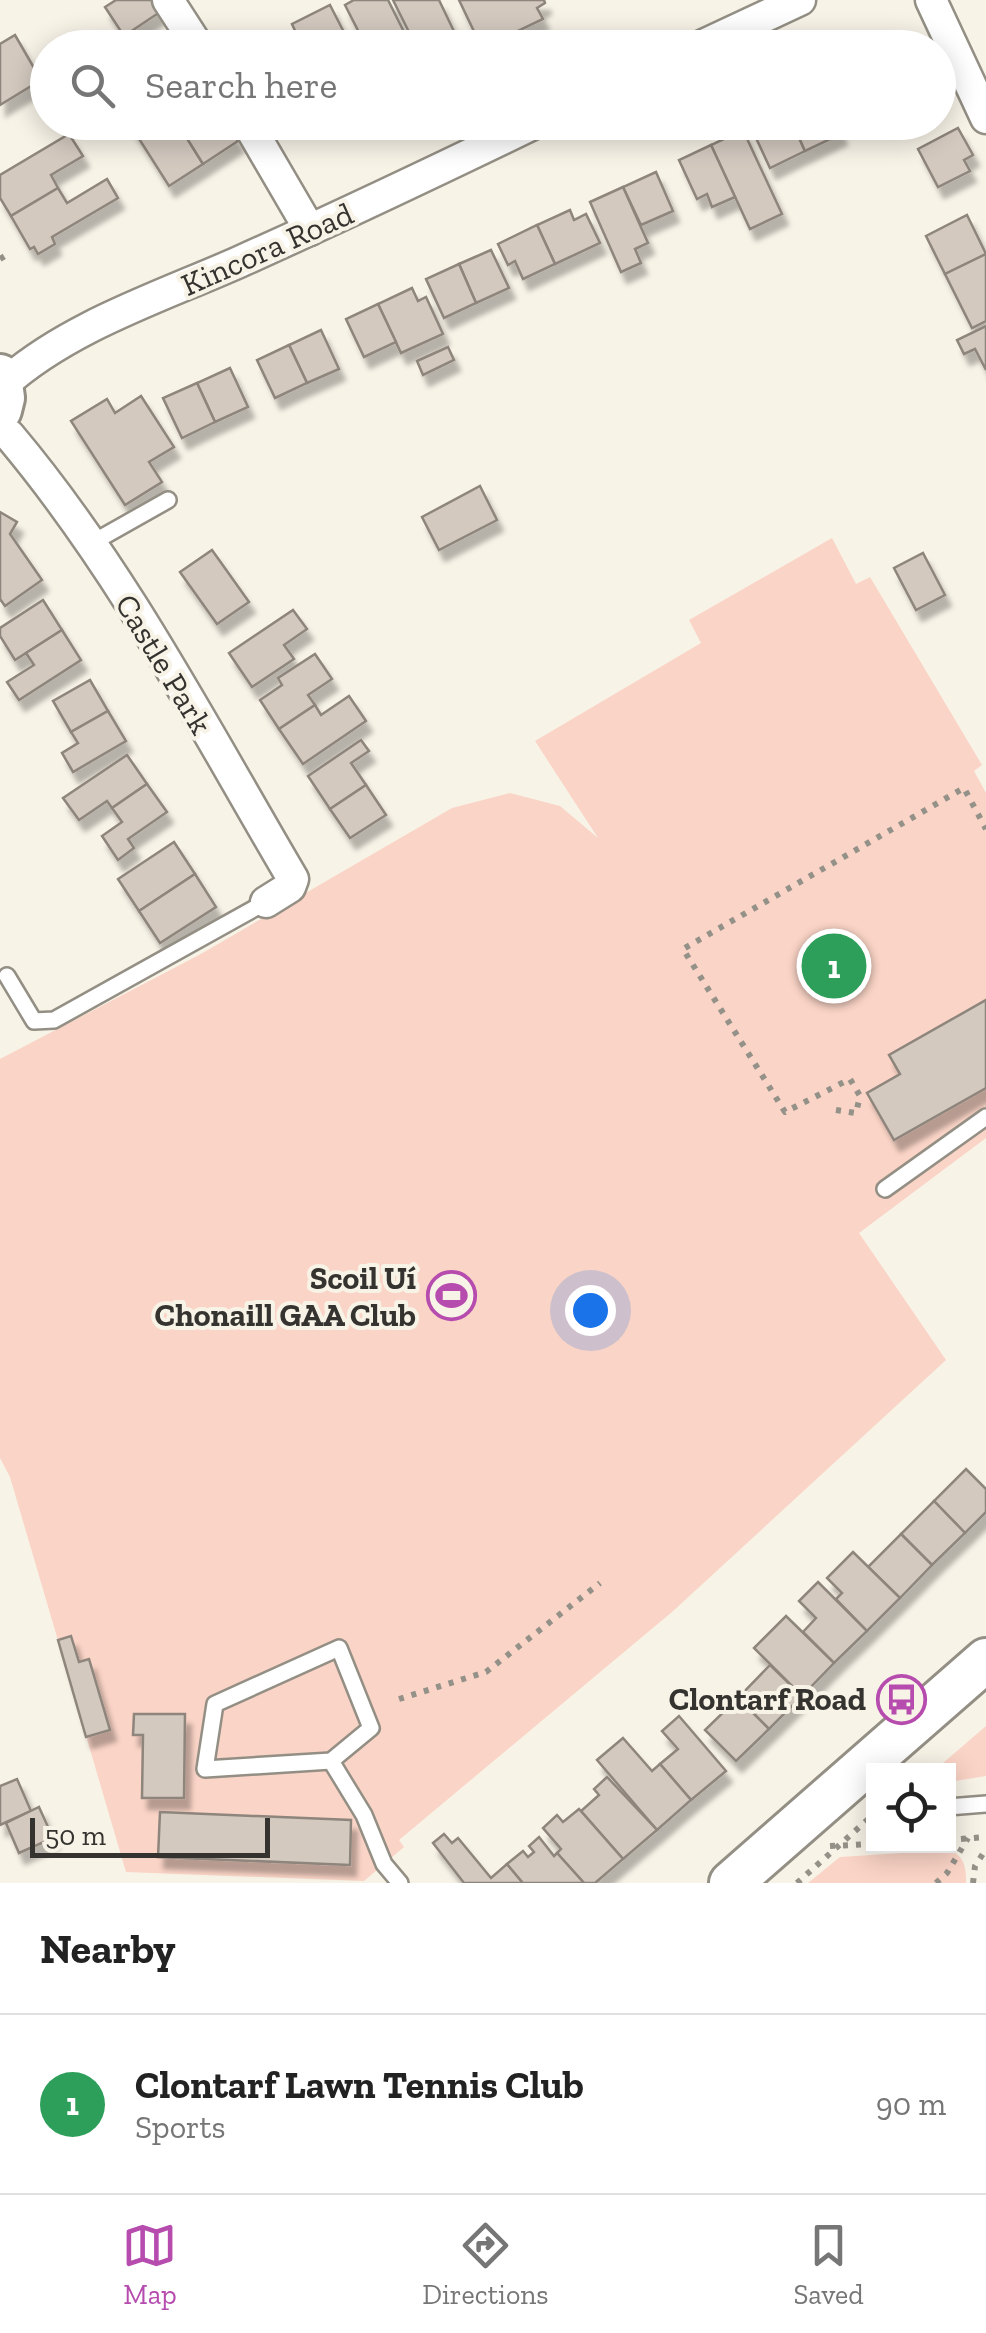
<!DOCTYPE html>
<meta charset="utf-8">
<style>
body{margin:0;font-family:"Zilla Slab",serif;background:#f6f6f6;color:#222}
.controls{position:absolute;right:30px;bottom:30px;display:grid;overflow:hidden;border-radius:0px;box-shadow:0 5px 25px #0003}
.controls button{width:90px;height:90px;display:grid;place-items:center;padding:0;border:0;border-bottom:2px solid #e0e0e0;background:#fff;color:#222;font:50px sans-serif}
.scale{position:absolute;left:30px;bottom:25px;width:240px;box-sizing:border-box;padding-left:10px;border:5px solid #35332f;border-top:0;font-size:28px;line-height:35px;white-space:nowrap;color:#35332f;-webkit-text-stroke:8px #f8f3e7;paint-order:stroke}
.you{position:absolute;left:590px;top:1310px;width:35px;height:35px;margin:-25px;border:8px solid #fff;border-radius:50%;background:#1a73e8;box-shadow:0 0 0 15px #1a73e833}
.badge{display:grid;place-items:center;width:65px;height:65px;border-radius:50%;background:#b54cae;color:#fff;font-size:32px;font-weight:700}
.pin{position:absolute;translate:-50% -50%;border:5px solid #fff;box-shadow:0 2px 10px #0006}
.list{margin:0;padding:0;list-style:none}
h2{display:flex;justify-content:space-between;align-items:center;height:130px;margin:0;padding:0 40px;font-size:42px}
h2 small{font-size:32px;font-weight:400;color:#767676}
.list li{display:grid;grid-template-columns:65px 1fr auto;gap:30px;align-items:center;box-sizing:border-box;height:180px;padding:0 40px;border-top:2px solid #e0e0e0}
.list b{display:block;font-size:38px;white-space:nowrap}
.list p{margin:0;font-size:32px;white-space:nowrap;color:#767676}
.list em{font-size:32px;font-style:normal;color:#767676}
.icon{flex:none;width:55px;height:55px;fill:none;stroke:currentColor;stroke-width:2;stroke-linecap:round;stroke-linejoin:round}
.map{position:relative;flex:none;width:986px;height:1883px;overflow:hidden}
.search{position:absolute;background:#fff;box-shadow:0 5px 25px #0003;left:30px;right:30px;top:30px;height:110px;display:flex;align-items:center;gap:25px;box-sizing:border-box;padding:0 35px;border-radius:55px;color:#767676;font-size:38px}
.sheet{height:310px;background:#fff}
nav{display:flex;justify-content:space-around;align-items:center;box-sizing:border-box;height:140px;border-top:2px solid #e0e0e0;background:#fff;font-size:28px;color:#767676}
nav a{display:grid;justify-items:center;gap:5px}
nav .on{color:#b54cae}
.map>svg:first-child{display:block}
</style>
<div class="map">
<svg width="986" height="1883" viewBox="0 0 986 1883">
<defs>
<filter id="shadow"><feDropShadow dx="6" dy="11" stdDeviation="2.5" flood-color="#0004"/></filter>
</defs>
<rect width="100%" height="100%" fill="#f8f3e7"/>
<g fill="#fad4c6">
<polygon points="832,538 856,584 870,577 982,765 974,771 986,793 986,1138 859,1233 946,1360 672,1612 399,1840 404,1847 364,1881 126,1872 10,1477 0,1458 0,1059 199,955 452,808 510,793 560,806 598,838 535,741 701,643 689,620"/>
<polygon points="986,1726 986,1776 949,1782 948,1770 935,1770"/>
<path d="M950,1850C965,1857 966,1868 966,1883H808L840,1857Z"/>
</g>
<g fill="#d3c9bf" stroke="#8e857c" stroke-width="2.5" filter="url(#shadow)">
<polygon points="116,0 161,0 166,8 124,36 105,7"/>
<polygon points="354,0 388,0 412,48 367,48 345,5"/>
<polygon points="393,0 439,0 460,44 453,48 417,48"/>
<polygon points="459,0 544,0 545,3 537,8 543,19 482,48"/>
<polygon points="330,5 352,48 303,48 292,24"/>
<polygon points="15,35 41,80 0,105 0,44"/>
<polygon points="177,122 203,164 169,186 129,123"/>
<polygon points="180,122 225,122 238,141 203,164 178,124"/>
<polygon points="755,122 792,122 805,151 770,168 750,125"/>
<polygon points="792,122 836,122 841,134 805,151"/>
<polygon points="958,128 973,155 964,160 970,171 938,187 918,149"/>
<polygon points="743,130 782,214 750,229 711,145"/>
<polygon points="69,134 83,156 51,175 58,188 11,216 0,198 0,175"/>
<polygon points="711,145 735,197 712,207 707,194 697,199 679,160"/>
<polygon points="656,172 673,211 641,225 623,187"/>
<polygon points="107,179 118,198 52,237 55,244 38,254 34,247 30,249 11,216 58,188 67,203"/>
<polygon points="623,187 648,243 635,249 641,263 621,272 590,202"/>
<polygon points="570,210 574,220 586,214 600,243 555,264 537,225"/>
<polygon points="967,215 986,254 945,274 926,236"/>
<polygon points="537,225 555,264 523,279 515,261 508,265 498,244"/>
<polygon points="491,250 509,288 476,303 459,264"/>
<polygon points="986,254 986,321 972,328 945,274"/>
<polygon points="459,264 476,303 444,318 426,279"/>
<polygon points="412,288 418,301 426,297 443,334 401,353 378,304"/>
<polygon points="378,304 396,342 364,357 346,319"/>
<polygon points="986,326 986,370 975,349 964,354 957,340"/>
<polygon points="321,330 339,369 307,383 289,345"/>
<polygon points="289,345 307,383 275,398 257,360"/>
<polygon points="448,347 454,360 423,375 417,361"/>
<polygon points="230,368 248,407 215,422 197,383"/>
<polygon points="197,383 215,422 182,438 163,398"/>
<polygon points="141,396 174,447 149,462 162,482 125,505 71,421 107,399 115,413"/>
<polygon points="480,486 497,520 439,550 422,517"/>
<polygon points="0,512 17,522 10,534 42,580 5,606 0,599"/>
<polygon points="212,550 249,602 217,624 180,572"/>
<polygon points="923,553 945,595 916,610 894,568"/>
<polygon points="43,600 62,630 15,660 0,636 0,628"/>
<polygon points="293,610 307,629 284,645 294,659 252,687 229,653"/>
<polygon points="62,630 81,660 19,700 7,682 34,665 26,653"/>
<polygon points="315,654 332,679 308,695 315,705 279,729 260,700 282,685 278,678"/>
<polygon points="90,680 108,711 71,732 53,701"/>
<polygon points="349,696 366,721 303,764 279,729 315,705 321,715"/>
<polygon points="108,711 126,741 73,772 62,753 78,743 71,732"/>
<polygon points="361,740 369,751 351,763 366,785 330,809 308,776"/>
<polygon points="127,755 147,784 112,808 107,801 79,820 63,798"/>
<polygon points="147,784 167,812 128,839 134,848 118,860 102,836 122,822 112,808"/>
<polygon points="366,785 386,815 350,838 330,809"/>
<polygon points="174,842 195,874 139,911 118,879"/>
<polygon points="195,874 216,907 160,943 139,911"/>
<polygon points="986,1000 986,1088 894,1140 867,1093 900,1074 889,1055"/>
<polygon points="966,1469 986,1489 986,1512 965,1533 934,1501"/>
<polygon points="934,1501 965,1533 932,1565 901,1534"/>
<polygon points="901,1534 932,1565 900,1598 868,1567"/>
<polygon points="853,1552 900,1598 867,1631 836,1599 842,1593 827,1578"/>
<polygon points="818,1582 867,1631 834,1663 803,1632 816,1618 799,1601"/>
<polygon points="786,1616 834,1663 802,1696 754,1648"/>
<polygon points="71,1636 79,1662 89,1659 110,1730 86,1737 58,1640"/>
<polygon points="770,1665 802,1696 769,1729 738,1698"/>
<polygon points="738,1698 769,1729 736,1761 705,1730"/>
<polygon points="134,1714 185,1714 184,1798 142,1798 143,1735 133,1735"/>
<polygon points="679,1716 726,1771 691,1800 660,1764 678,1749 662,1731"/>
<polygon points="623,1738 652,1771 660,1764 691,1800 657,1830 597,1760"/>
<polygon points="607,1777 657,1830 623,1859 581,1811 599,1795 594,1789"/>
<polygon points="17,1779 31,1811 0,1825 0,1786"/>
<polygon points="39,1807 53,1838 19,1853 6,1823"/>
<polygon points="579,1809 623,1859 595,1883 584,1883 557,1853 561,1849 543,1828 557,1815 563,1822"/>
<polygon points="160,1812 351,1820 350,1865 158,1857"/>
<polygon points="444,1834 452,1843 458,1838 491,1878 507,1864 523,1883 464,1883 433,1843"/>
<polygon points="539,1837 554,1856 557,1853 584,1883 523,1883 507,1864 523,1851 528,1857 534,1852 529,1846"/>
</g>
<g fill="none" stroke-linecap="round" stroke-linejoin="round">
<defs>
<g id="lane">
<polyline points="90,544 168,500"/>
<polyline points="7,976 34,1021 54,1020 266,902"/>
<polyline points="885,1189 986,1117"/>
<polygon points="339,1648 371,1728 331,1761 205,1769 215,1704"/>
<polyline points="331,1761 364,1815 384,1864 400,1883"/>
<polyline points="948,1807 986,1804"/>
</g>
<g id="street">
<polyline points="168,0 199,48"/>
<polyline points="931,0 986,118"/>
<polyline points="697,48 800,0"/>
<polyline points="247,122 310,230"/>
<path d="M3,385C67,327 160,297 239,262C339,217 438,170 537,122"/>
<path d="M0,431L9,435C122,569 204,728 293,879L290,887L266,902"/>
</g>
<g id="secondary">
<polyline points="0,376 3,398 0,410"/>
<polyline points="731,1883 986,1660"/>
</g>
</defs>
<use href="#lane" stroke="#948f84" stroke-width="20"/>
<use href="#street" stroke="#948f84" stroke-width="35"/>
<use href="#secondary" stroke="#948f84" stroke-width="48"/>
<g stroke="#949189" stroke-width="6" stroke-dasharray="5 8" stroke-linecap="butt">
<polyline points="0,259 10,253"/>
<polyline points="836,1110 856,1113 860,1096 850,1079 785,1112 683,949 964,788 986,829"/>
<polyline points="399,1699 486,1672 600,1583"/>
<polyline points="948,1840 986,1837"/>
<polyline points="830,1846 874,1844"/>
<polyline points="797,1883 874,1814"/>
<polyline points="936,1883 947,1873 968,1838"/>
<polyline points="973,1883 975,1866 986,1849"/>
</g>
<use href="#lane" stroke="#fff" stroke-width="15"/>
<use href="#street" stroke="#fff" stroke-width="30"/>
<use href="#secondary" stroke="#fff" stroke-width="42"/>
</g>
<defs>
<symbol id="stadium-ring" viewBox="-11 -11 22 22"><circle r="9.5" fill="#f8f3e7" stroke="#b54cae" stroke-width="1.5"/><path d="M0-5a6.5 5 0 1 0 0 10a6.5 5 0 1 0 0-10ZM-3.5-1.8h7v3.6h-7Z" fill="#b54cae"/></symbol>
<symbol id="bus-ring" viewBox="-11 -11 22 22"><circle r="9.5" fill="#f8f3e7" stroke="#b54cae" stroke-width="1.5"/><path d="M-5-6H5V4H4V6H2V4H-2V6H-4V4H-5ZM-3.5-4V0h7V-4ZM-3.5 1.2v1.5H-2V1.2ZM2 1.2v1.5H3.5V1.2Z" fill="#b54cae"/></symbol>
</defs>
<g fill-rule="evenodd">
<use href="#stadium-ring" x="424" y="1268" width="55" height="55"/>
<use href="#bus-ring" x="874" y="1672" width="55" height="55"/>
</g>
<g text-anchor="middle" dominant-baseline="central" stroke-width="8" stroke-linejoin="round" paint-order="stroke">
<g font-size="32" fill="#35332f" stroke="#f8f3e7">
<text transform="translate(267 249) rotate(-24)">Kincora Road</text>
<text transform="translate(164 664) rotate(59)">Castle Park</text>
</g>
<g font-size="32" font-weight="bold" fill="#35332f" stroke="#f8f3e7" text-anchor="end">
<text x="416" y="1278">Scoil Uí<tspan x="416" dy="37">Chonaill GAA Club</tspan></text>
<text x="866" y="1699">Clontarf Road</text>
</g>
</g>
</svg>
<div class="controls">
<button><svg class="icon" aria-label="locate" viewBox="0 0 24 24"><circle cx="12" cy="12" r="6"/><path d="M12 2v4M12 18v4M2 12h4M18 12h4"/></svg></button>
</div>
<div class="scale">50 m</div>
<div class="you"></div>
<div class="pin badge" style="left:834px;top:966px;background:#2e9e5b">1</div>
<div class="search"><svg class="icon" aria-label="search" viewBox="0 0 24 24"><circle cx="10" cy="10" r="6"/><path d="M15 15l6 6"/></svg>Search here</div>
</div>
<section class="sheet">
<h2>Nearby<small></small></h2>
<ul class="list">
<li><span class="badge" style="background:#2e9e5b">1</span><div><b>Clontarf Lawn Tennis Club</b><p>Sports</p></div><em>90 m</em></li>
</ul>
</section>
<nav>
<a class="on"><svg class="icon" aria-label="map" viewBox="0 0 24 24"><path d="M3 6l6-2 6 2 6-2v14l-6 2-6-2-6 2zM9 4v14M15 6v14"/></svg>Map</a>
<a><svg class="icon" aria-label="directions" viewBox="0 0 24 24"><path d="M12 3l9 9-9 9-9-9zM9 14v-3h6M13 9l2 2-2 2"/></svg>Directions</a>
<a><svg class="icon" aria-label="saved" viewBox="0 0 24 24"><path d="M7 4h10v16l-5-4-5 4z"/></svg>Saved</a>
</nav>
